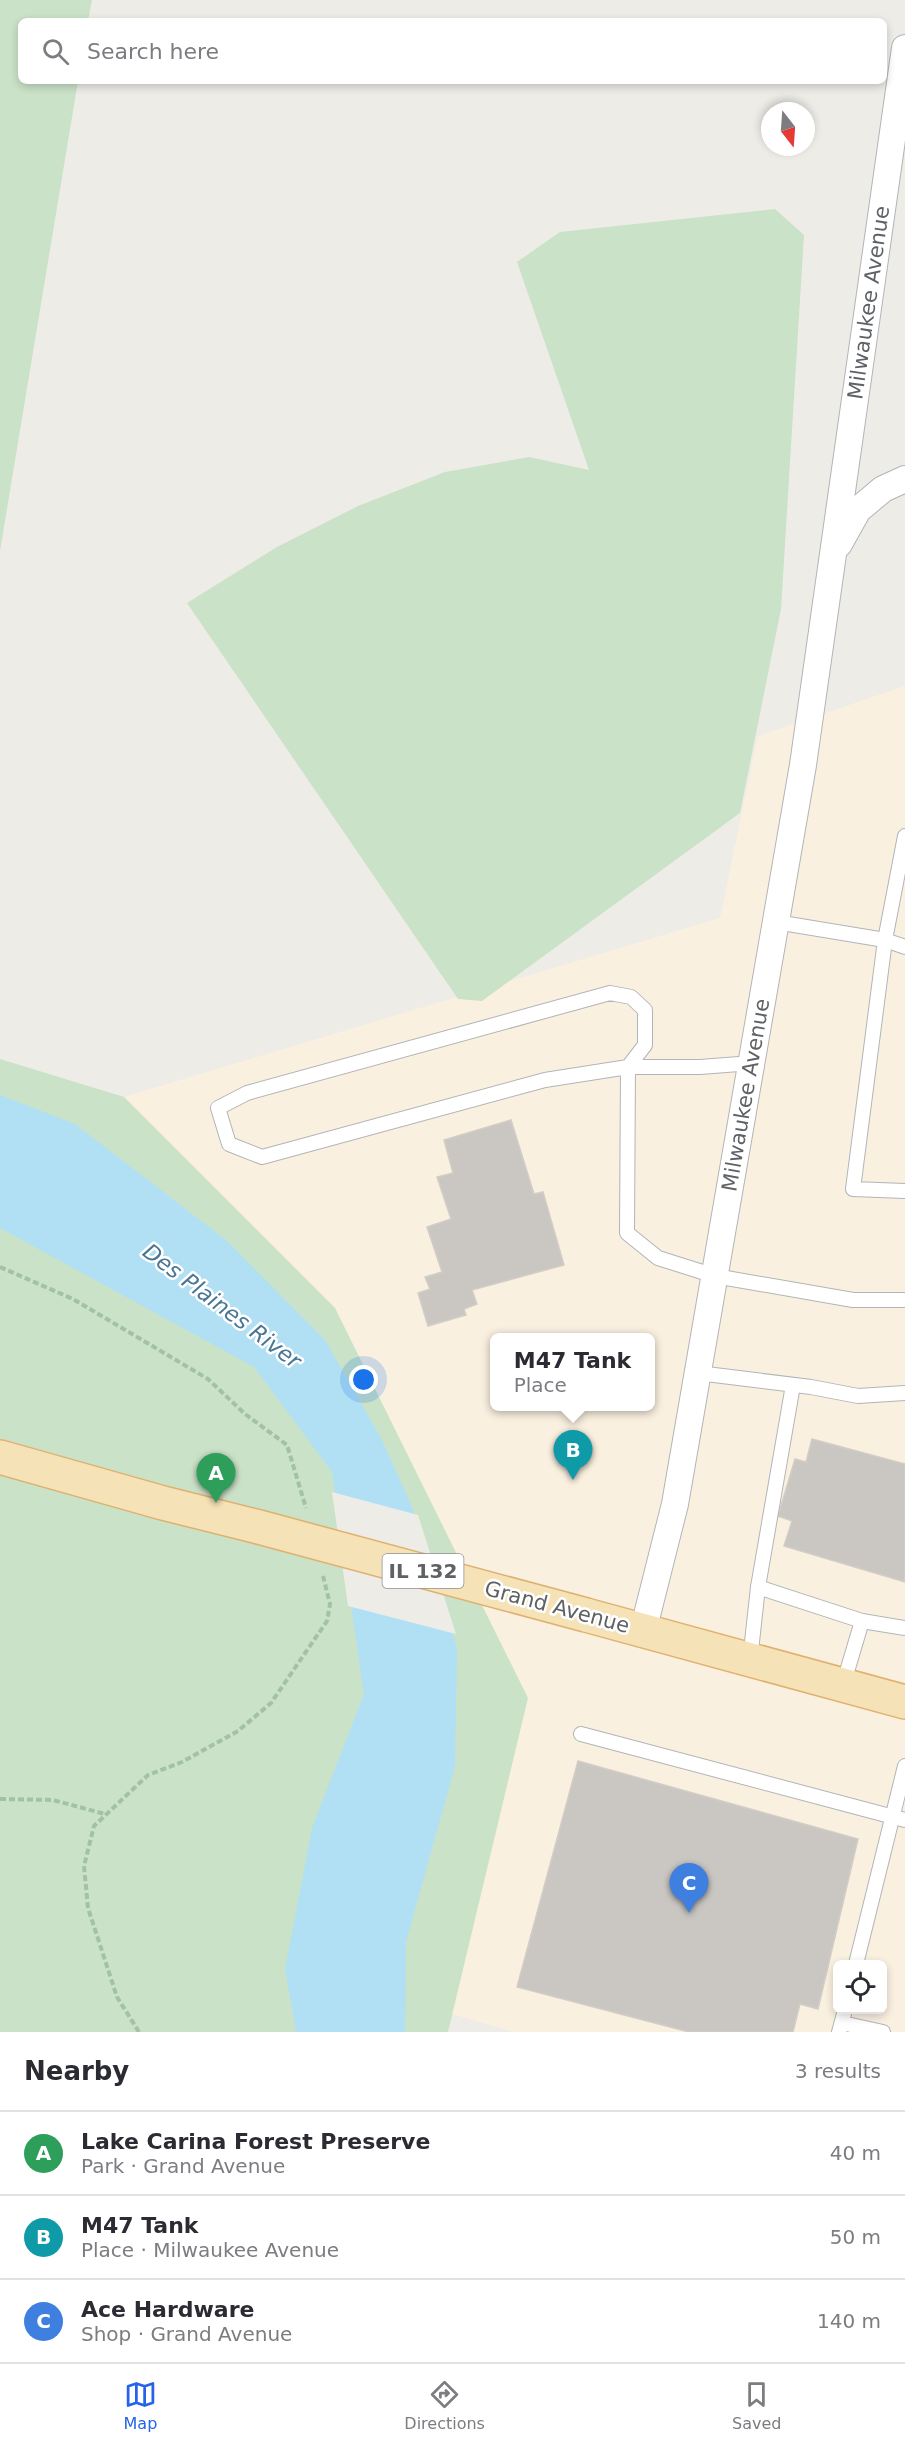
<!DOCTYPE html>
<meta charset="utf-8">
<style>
body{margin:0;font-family:"DejaVu Sans",sans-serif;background:#f7f7f7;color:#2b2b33}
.controls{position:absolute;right:18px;bottom:18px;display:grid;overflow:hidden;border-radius:9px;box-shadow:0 3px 9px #0003}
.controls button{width:54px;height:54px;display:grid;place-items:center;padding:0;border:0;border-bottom:2px solid #e1e1e2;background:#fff;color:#2b2b33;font:30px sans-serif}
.compass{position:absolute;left:761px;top:102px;width:54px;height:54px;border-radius:50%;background:#fff;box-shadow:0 3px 9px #0003;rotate:163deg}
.you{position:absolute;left:364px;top:1380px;width:21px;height:21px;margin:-15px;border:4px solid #fff;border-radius:50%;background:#1a73e8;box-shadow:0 0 0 9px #1a73e833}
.badge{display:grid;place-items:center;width:39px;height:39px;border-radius:50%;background:#2563eb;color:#fff;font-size:20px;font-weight:700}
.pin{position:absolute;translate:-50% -50px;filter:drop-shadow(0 2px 3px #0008)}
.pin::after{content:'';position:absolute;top:32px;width:21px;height:18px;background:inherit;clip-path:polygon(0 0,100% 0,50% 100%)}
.popup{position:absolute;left:490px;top:1333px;width:165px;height:78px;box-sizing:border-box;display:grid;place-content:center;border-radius:9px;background:#fff;filter:drop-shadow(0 2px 4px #0005);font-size:20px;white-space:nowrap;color:#7c7c81}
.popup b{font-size:22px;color:#2b2b33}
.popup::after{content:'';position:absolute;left:50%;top:100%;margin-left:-12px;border:12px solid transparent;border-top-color:#fff}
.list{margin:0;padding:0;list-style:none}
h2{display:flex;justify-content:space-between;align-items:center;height:78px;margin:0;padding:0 24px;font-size:26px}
h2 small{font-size:20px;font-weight:400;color:#7c7c81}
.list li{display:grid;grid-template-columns:39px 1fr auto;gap:18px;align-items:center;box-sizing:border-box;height:84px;padding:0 24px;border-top:2px solid #e1e1e2}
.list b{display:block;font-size:22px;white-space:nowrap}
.list p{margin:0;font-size:20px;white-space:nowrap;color:#7c7c81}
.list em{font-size:20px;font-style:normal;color:#7c7c81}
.icon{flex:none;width:33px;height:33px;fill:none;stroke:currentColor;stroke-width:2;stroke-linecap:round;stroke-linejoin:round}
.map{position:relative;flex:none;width:905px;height:2032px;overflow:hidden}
.search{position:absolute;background:#fff;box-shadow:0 3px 9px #0003;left:18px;right:18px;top:18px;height:66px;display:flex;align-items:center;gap:15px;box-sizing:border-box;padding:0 21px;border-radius:9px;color:#7c7c81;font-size:22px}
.sheet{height:330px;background:#fff}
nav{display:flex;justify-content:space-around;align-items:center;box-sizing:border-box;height:84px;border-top:2px solid #e1e1e2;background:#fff;font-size:16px;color:#7c7c81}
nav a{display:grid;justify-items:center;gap:3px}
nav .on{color:#2563eb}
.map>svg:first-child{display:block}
</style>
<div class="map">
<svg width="905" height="2032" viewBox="0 0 905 2032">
<rect width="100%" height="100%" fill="#eeece7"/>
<path fill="#faf0e0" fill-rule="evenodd" d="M905,686V2032H514L438,2010L335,1308L124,1097L720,918L758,736ZM495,1338H651V1406H495ZM838,1964H882V2010H838Z"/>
<g fill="#cae2c7">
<polygon points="0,0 92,0 88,21 21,21 21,81 78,81 0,551"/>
<polygon points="775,209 804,235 781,609 740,813 482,1001 458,999 187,603 277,547 358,506 445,472 529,457 589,470 517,262 560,232"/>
<polygon points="0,1059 124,1097 335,1308 528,1698 448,2032 0,2032"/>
</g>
<polygon fill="#b1e0f4" points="0,1095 75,1124 226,1240 325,1340 382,1440 411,1505 457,1648 455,1766 406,1942 405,2032 296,2032 285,1969 312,1828 364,1694 332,1472 254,1367 0,1228"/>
<polygon fill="#eeece7" points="332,1492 418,1515 456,1634 348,1606"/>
<g fill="#cac7c3" stroke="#d2cdc6" stroke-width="1.5">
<polygon points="511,1120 534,1194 543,1192 564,1265 472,1290 477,1304 464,1309 466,1315 428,1326 418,1293 430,1289 425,1277 442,1272 427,1227 451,1219 437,1177 453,1173 444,1140"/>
<polygon points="812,1439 905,1464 905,1582 784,1546 792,1521 778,1516 795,1459 806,1462"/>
<polygon points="578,1761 858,1839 818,2009 800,2004 793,2032 689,2032 517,1987"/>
</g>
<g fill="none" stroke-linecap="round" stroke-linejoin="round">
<defs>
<g id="service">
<polyline points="905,836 885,940 905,947"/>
<polyline points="776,922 885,940 853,1189 905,1191"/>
<polyline points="752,1063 700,1067 628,1067 545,1080 262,1157 229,1144 218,1108 247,1093 610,993 631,997 645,1010 645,1045 628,1067 627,1233 658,1258 715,1276 853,1300 905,1300"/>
<polyline points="698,1373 811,1387 858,1396 905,1393"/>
<polyline points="758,1587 862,1621 905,1628"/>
<polyline points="750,1660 758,1587 793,1385"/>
<polyline points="843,1685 862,1621"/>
<polyline points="581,1734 905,1820"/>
<polyline points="856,1964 905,1766"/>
<polyline points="842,2023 883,2032"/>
<polyline points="839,2032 845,2010"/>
</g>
<g id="minor">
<polyline points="839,544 858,510 883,489 905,479"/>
<path id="s1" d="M643,1631L675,1504L803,765L905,48"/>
</g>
<g id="primary">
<polyline points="0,1457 163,1503 259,1527"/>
<polyline points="586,1615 905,1702"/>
</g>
</defs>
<use href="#service" stroke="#b2b4b7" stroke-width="16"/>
<use href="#minor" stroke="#b2b4b7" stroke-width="28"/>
<use href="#primary" stroke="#dfb16f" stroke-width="36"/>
<g stroke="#a1c2a6" stroke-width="4" stroke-dasharray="6 3" stroke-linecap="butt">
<polyline points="0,1267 73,1299 208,1379 245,1414 287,1445 306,1508"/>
<polyline points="0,1799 53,1800 105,1814"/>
<polyline points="139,2032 117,1997 88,1908 84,1866 94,1826 148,1775 182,1762 238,1731 271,1703 327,1621 330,1604 323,1576"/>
</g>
<use href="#service" stroke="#fff" stroke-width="14"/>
<use href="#minor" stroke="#fff" stroke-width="26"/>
<use href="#primary" stroke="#f5e2b6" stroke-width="33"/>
<defs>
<polyline id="primary-bridge" points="259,1527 586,1615"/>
</defs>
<use href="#primary-bridge" stroke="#dfb16f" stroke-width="36" stroke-linecap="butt"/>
<use href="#primary-bridge" stroke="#f5e2b6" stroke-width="33"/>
</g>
<g text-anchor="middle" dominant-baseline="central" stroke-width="5" stroke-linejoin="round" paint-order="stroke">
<rect fill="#fff" stroke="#8e9193" stroke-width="1.5" x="382.5" y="1554" width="81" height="34" rx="4.5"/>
<g font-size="20" font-weight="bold" fill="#5e6265">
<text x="423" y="1571">IL 132</text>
</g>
<g font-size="21" fill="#5e6265" stroke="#fff">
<text stroke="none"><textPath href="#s1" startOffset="1348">Milwaukee Avenue</textPath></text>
<text stroke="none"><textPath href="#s1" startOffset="546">Milwaukee Avenue</textPath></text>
<text transform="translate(557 1607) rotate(15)">Grand Avenue</text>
</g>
<g font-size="22" font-style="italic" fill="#497793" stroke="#fff">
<text transform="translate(222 1306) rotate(37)">Des Plaines River</text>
</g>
</g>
</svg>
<div class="controls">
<button><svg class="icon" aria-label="locate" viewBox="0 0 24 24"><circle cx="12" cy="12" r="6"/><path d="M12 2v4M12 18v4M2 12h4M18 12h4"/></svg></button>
</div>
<svg class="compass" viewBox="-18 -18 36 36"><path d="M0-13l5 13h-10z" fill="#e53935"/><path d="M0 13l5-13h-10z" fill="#7c7c81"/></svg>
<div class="you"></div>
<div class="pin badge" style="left:216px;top:1503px;background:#2e9e5b">A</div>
<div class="pin badge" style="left:573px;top:1480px;background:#0f9aa8">B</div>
<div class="popup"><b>M47 Tank</b>Place</div>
<div class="pin badge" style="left:689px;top:1913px;background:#3f7fe0">C</div>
<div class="search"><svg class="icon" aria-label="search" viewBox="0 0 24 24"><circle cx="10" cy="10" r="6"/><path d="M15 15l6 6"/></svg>Search here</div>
</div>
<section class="sheet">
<h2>Nearby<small>3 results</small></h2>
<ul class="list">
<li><span class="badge" style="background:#2e9e5b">A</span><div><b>Lake Carina Forest Preserve</b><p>Park · Grand Avenue</p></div><em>40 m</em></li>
<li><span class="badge" style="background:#0f9aa8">B</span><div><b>M47 Tank</b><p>Place · Milwaukee Avenue</p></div><em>50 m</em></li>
<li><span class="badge" style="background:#3f7fe0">C</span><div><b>Ace Hardware</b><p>Shop · Grand Avenue</p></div><em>140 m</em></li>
</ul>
</section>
<nav>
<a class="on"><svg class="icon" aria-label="map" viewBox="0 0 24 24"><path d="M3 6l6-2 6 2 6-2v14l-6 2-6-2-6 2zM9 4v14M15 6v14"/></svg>Map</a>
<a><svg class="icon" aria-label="directions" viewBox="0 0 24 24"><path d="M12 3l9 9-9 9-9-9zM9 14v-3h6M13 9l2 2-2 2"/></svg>Directions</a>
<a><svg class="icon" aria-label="saved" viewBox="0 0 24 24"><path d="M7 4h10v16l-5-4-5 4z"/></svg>Saved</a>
</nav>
